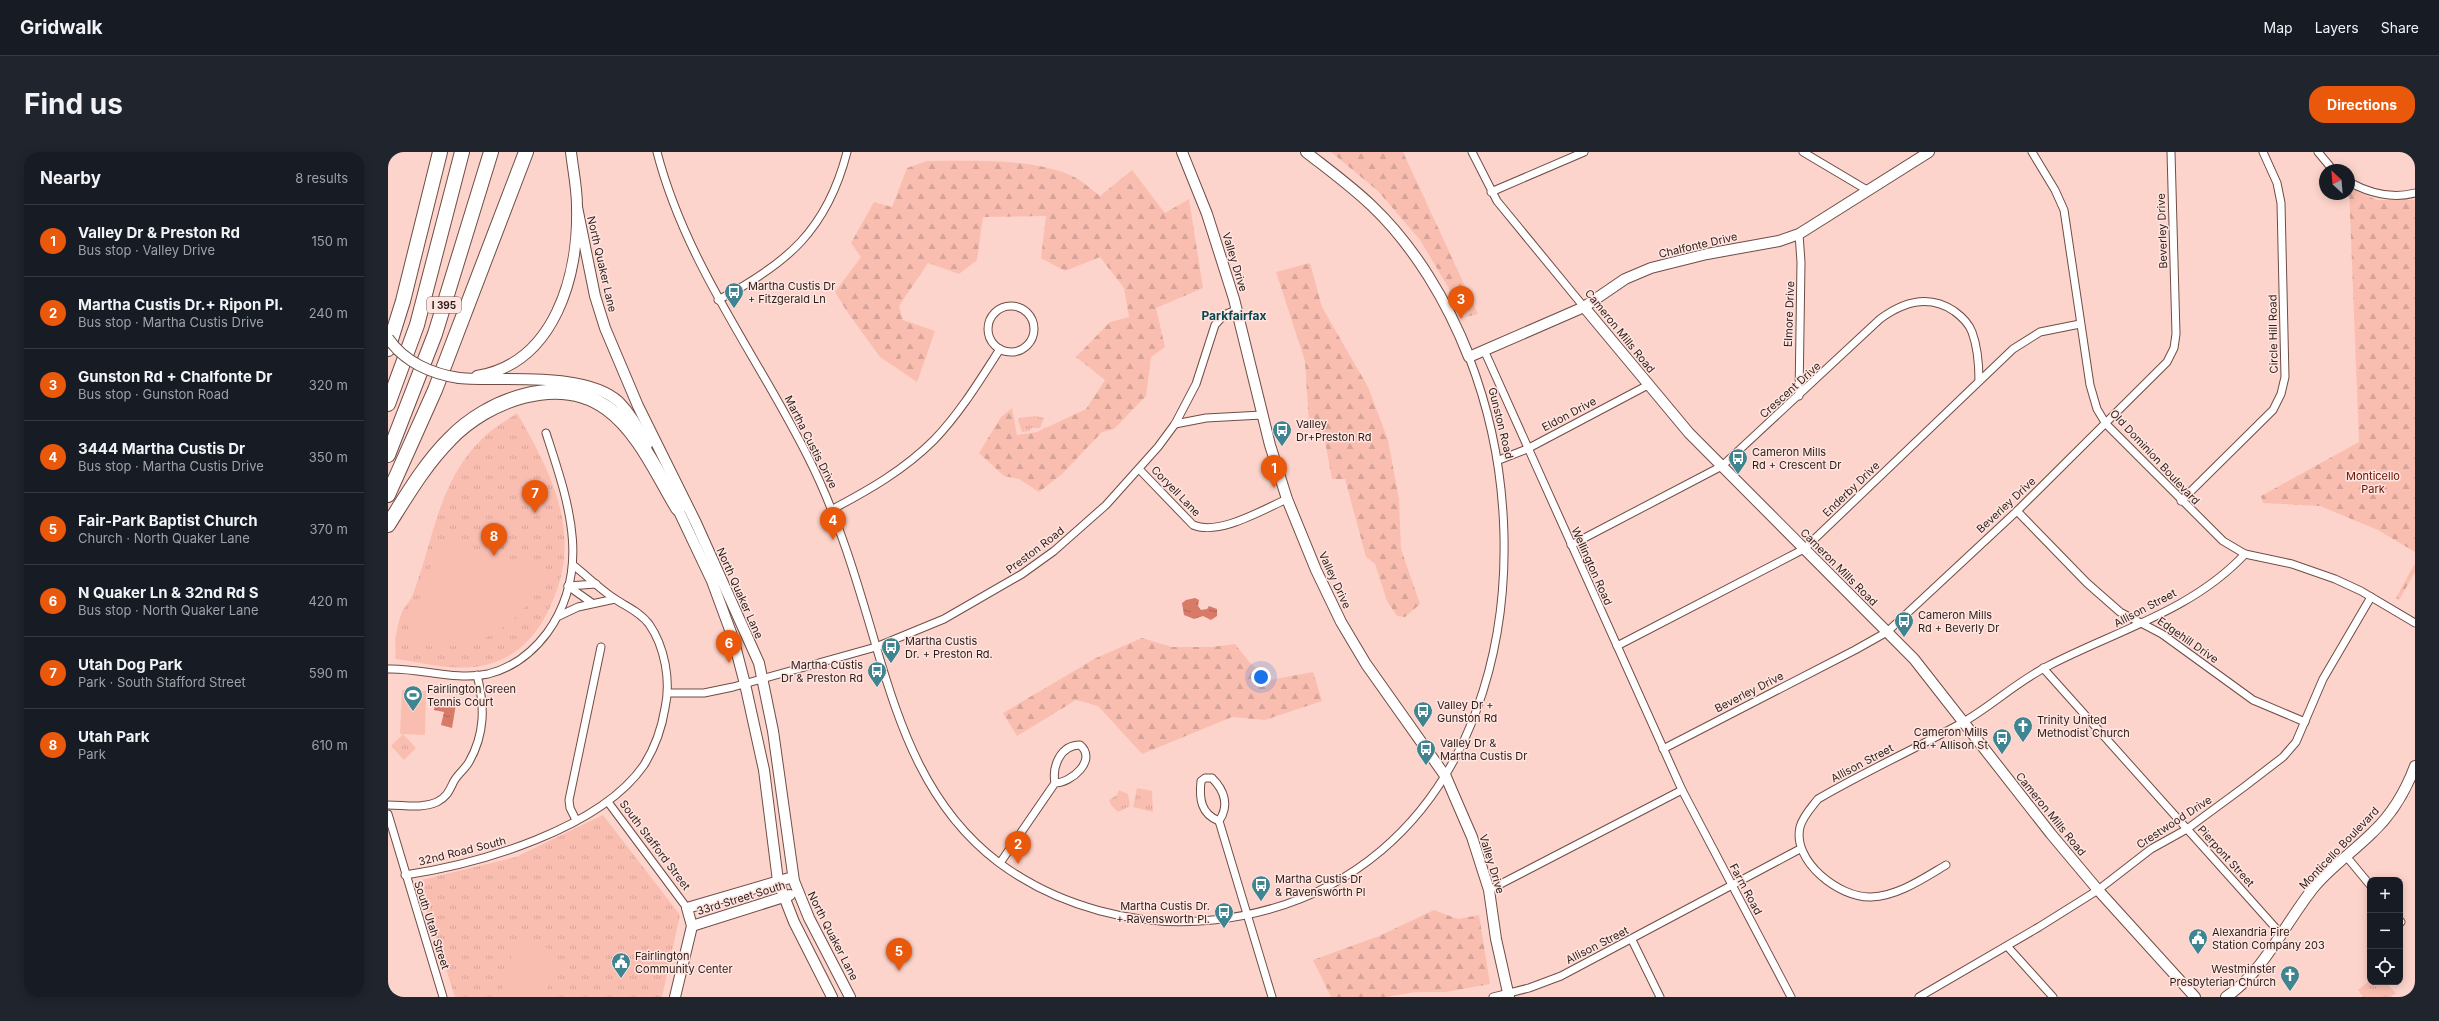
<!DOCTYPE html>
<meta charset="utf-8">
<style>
body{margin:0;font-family:Inter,sans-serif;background:#20242c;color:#f1f3f6}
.controls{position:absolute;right:12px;bottom:12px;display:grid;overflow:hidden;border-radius:8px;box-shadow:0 2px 10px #0003}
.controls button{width:36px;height:36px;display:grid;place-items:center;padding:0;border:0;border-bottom:1px solid #363941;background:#171b24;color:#f1f3f6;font:20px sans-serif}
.compass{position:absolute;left:1931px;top:12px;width:36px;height:36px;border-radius:50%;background:#171b24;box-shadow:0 2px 10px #0003;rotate:334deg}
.you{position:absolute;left:873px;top:525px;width:14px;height:14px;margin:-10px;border:3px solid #fff;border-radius:50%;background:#1a73e8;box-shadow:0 0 0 6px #1a73e833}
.badge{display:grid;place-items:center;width:26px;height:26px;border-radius:50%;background:#ea580c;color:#fff;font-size:13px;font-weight:700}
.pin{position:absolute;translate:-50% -33px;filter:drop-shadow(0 1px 2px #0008)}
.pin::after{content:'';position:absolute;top:21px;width:14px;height:12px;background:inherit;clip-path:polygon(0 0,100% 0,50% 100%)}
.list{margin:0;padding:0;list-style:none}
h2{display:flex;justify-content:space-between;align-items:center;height:52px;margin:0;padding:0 16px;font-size:17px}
h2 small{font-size:13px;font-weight:400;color:#9ea1a6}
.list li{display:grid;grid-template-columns:26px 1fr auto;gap:12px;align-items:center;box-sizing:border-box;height:72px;padding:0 16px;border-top:1px solid #363941}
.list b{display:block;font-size:15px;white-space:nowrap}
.list p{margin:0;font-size:13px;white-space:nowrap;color:#9ea1a6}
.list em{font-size:13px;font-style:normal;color:#9ea1a6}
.icon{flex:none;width:22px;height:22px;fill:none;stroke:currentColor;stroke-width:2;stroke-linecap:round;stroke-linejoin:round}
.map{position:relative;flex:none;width:2027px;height:845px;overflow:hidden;border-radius:16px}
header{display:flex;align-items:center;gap:24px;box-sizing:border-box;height:56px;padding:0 20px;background:#171b24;border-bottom:1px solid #363941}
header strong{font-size:19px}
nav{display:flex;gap:22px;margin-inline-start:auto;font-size:14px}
.intro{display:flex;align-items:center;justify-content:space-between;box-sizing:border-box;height:96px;padding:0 24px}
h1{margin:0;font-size:28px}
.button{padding:10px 18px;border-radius:16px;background:#ea580c;color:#fff;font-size:14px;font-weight:700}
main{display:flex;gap:24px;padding:0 24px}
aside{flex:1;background:#171b24;border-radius:16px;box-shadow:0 2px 10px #0003}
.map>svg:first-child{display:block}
</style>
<header>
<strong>Gridwalk</strong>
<nav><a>Map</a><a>Layers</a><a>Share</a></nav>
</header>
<div class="intro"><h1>Find us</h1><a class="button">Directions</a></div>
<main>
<aside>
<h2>Nearby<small>8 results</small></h2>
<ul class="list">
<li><span class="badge">1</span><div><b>Valley Dr &amp; Preston Rd</b><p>Bus stop · Valley Drive</p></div><em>150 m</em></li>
<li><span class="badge">2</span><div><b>Martha Custis Dr.+ Ripon Pl.</b><p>Bus stop · Martha Custis Drive</p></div><em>240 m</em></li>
<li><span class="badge">3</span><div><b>Gunston Rd + Chalfonte Dr</b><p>Bus stop · Gunston Road</p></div><em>320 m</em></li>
<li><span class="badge">4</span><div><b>3444 Martha Custis Dr</b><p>Bus stop · Martha Custis Drive</p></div><em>350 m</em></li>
<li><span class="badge">5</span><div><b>Fair-Park Baptist Church</b><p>Church · North Quaker Lane</p></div><em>370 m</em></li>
<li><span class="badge">6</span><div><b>N Quaker Ln &amp; 32nd Rd S</b><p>Bus stop · North Quaker Lane</p></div><em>420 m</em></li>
<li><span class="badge">7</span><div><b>Utah Dog Park</b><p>Park · South Stafford Street</p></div><em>590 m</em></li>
<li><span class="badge">8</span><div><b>Utah Park</b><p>Park</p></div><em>610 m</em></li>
</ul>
</aside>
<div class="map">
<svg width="2027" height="845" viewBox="0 0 2027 845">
<defs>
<pattern id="forest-firs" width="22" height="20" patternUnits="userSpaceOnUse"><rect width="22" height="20" fill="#fabeb1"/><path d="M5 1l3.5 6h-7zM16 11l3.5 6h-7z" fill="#d6a398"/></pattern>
<pattern id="park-tufts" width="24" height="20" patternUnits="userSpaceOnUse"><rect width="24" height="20" fill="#fabeb1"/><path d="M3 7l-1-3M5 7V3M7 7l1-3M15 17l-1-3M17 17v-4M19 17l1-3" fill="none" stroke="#d6a398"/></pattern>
<pattern id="water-ripples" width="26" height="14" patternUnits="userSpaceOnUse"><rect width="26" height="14" fill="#d87a68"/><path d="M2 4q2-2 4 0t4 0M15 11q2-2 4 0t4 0" fill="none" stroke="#af6355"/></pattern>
</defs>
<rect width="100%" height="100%" fill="#fdd4cb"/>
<g fill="url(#forest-firs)">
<polygon points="943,0 1015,0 1090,162 1078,165 1032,88 990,39"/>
<path d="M539,9C583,9 641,6 682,23C692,27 703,37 712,44L744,18L777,61L801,47L815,136L768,156L777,195L763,205L758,244L726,277L714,280L674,322L651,340L631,327L616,324L591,301L613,265L624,256L629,283L649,280L698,257L717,228L688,205L722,170L741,165L736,136L712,105L677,119L653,106L658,64L595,65L589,108L571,122L540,111L511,154L515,168L547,179L529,230L492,205L460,161L447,140L473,105L463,91L486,50L504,55L519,16Z"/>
<polygon points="1961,36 1989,48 2027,48 2027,400 1990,378 1932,354 1875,351 1873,344 1971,290"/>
<polygon points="922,111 934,155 980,235 1000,288 1011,347 1013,397 1032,452 1017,465 1009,464 999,449 987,412 978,405 957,327 944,327 936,284 921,272 917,209 888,120"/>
<polygon points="2027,411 2027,420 2011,448 2008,446"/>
<polygon points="754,486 784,495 823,495 847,492 862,511 882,528 925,520 934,549 877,568 844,565 754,602 710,554 688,548 629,584 615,561 708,506"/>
<polygon points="1046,758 1070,767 1091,763 1102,832 1058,840 1027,840 998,845 943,845 925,808 991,784"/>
</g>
<g fill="url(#park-tufts)">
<polygon points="524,198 526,206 517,215 512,207 516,199"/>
<path d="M129,261C168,329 198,390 157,465C144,489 125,506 98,513C69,520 37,511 8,507C6,491 8,475 14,460C17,453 23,449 25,442C46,387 50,329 95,286C105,276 118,269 129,261Z"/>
<polygon points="647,264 656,266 652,276 643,276 642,279 634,280 630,268 631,266"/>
<polygon points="15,582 28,596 16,608 3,594"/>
<polygon points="749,636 764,639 765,660 745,655"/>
<polygon points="731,638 740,642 742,654 730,660 723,653 721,648 729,643"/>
<polygon points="215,663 292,763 274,845 67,845 29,729 128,705"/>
<polygon points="1982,828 1982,830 1997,830 2008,841 2003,845 1975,845 1970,838"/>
</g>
<g fill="#fabeb1">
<polygon points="113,298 121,306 105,321 97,313"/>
<path d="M56,388L155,418C140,477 75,510 18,488L50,391Z"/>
<polygon points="14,538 38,539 37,583 12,582"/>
<polygon points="129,788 170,799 157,845 112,845"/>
</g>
<g fill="url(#water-ripples)">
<polygon points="807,446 811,448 810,454 813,458 819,457 821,454 829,457 829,464 823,468 815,464 806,467 796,463 794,451 798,448"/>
<polygon points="48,548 68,552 64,576 53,573 56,560 46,558"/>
</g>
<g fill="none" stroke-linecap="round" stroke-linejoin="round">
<defs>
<g id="street">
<path d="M269,0C298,112 369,203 420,305C450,364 469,429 488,494C512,576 539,656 610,710C670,755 750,776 825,768C1100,738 1167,427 1081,205"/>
<polyline points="1084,0 1109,49 1196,155"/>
<polyline points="1415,0 1479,38"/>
<polyline points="1644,0 1667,38 1676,58 1702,233 1709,257 1718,272 1835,389 1857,402 1904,412 1947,427 1973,439 2027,471"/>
<polyline points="1930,0 1945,18"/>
<path d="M1961,30C1981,41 2005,47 2027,41"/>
<polyline points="1103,40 1196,0"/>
<path d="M330,148C399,112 439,78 459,0"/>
<circle cx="623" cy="177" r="23"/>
<polyline points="1096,198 1294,638 1403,845"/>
<polyline points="1411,244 1413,110 1411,82"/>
<polyline points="787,272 818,266 874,263"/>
<polyline points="1111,308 1139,297 1260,233"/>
<path d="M751,317L805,373C831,384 874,358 899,347"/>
<polyline points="1793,349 1885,258 1893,242 1897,225 1893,51 1889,31 1875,0"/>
<path d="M443,358C481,338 516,318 546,288C572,261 592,228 612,197"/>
<polyline points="1629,359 1699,431 1732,460 1774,482 1865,548 1917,570"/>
<path d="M1183,393L1334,314L1492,167C1515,150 1541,142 1566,159C1573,164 1581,172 1584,180C1590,196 1591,212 1591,229"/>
<polyline points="180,434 204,451"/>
<polyline points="180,434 208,432"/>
<polyline points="171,464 190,455 227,447"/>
<polyline points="1229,494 1416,397 1625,197 1652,180 1692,172"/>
<polyline points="1655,516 1893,782"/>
<path d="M0,517C33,516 67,529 100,522C124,516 144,501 159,481C205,417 180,349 158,281"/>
<polyline points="280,541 316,541 345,535 488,495 556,467 634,422 666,399 718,353 770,295 787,272 808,232 827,173 836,163 848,158"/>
<polyline points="1275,597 1467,498 1499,480 1629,359 1779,210 1786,196 1788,182 1783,0"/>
<path d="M817,626H824C836,638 842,653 831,669C813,662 811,647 813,629Z"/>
<polyline points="220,650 299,756"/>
<path d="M0,653C17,653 33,657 49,650C59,645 61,639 66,629C70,622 77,617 81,610C97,582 97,554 89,523"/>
<polyline points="0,662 55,845"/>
<polyline points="188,668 182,656 181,648 213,495"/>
<polyline points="831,669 884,845"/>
<polyline points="1958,704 1982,733"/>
<path d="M612,711L667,631C683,631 710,608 692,593C672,593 664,615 667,631"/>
<path d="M1558,713C1536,726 1510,744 1483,745C1451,746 1404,709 1412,675C1415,664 1423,656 1430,647C1476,620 1525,598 1572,572C1603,555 1628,530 1660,514C1727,479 1804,459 1857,402"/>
<path d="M17,723C91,712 212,677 256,613C266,597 274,575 277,556C283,529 277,495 261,472C252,460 239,455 227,447C212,437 199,424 185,413"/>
<polyline points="1101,738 1294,638"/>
<polyline points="2012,769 2013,770"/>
<polyline points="1244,788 1272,845"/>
<polyline points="1619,794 1665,845"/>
<polyline points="1105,845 1141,836 1173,824 1412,697"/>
<polyline points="1531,845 1651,775 1710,738 1763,697 1799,677 1856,635 1895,605 1908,590 1935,527 1983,445"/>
</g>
<g id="secondary">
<polyline points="794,0 819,62 846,147 882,293 899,347 928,418 953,470 978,512 1058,625 1084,685 1101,738 1108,787 1121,845"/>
<path d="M918,0C941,18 963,34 984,54C1027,95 1060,151 1081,205L1196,155L1237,127L1263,116L1319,102L1391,89L1411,82L1541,0"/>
<polyline points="189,55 207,144 217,176 250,254 308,371 371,511 385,579 406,729 421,766 462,845"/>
<polyline points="1196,155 1301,281 1526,507 1663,682 1710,738 1807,845"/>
<path d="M89,224C167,211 191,123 189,54C189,36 185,18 183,0"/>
<path d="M71,226C116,230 197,219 231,250C243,262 252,278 259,293"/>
<polyline points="287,351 324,429 345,486 357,532 376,618 390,729 406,770 444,845"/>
<polyline points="304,774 402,743"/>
<polyline points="287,845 304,774 299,756 405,725"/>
<path d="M1838,845C1877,819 1898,769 1927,734C1944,714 1966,699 1985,680C2004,662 2018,638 2027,614"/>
</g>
<g id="highway">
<polyline points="0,197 15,149 52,0"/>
<polyline points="0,252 29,173 74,0"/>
<polyline points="0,303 47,182 103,0"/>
<polyline points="0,343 47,238 138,0"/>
<path d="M0,373C19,343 37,312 62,287C99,248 171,221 219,256C251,279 270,323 290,356"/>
</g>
</defs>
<use href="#street" stroke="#6f4d46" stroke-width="9"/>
<use href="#secondary" stroke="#6f4d46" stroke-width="12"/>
<use href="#highway" stroke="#6f4d46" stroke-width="16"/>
<use href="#street" stroke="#fff" stroke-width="7"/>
<use href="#secondary" stroke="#fff" stroke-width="10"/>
<use href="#highway" stroke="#fff" stroke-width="14"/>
<defs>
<path id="secondary-bridge" d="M0,186C16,210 44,222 71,226"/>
</defs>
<use href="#secondary-bridge" stroke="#6f4d46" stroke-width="12" stroke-linecap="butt"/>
<use href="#secondary-bridge" stroke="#fff" stroke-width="10"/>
</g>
<defs>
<symbol id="bus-pin" viewBox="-11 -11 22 30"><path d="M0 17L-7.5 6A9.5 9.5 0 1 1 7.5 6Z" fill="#3f8491" stroke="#ffe5e0"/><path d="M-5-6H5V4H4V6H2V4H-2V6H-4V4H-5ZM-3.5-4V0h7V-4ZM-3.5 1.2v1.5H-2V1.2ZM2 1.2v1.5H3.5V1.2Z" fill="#fff"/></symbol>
<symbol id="stadium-pin" viewBox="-11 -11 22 30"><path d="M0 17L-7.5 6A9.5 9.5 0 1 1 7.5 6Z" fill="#3f8491" stroke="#ffe5e0"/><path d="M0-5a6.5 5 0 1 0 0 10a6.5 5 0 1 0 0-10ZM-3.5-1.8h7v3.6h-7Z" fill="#fff"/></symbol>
<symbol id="church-pin" viewBox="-11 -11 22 30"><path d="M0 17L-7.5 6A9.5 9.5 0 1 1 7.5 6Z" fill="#3f8491" stroke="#ffe5e0"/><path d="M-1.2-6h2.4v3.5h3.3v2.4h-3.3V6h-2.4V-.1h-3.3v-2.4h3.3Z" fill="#fff"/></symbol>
<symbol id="civic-pin" viewBox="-11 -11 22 30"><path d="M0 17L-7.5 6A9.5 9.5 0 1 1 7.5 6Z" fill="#3f8491" stroke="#ffe5e0"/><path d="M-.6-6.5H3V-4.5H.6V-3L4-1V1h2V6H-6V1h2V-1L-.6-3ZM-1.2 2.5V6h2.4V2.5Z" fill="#fff"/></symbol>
</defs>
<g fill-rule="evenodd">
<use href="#bus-pin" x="335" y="129" width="22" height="30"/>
<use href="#bus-pin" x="883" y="267" width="22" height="30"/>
<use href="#bus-pin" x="1339" y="295" width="22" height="30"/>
<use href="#bus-pin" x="1505" y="458" width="22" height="30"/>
<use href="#bus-pin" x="492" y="484" width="22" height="30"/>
<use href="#bus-pin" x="478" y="508" width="22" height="30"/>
<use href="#stadium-pin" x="14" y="532" width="22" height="30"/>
<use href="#bus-pin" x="1024" y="548" width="22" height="30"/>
<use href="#church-pin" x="1624" y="563" width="22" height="30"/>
<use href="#bus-pin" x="1603" y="575" width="22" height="30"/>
<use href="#bus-pin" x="1027" y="586" width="22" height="30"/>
<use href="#bus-pin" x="862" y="722" width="22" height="30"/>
<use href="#bus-pin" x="825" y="749" width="22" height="30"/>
<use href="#civic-pin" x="1799" y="775" width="22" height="30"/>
<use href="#civic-pin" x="222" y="799" width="22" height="30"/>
<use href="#church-pin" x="1891" y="812" width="22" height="30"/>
</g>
<g text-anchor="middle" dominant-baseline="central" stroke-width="3" stroke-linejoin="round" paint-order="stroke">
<rect fill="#ffe5e0" stroke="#6b5955" stroke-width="1" x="39" y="145" width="34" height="16" rx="3"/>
<g font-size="10" font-weight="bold" fill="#2b1d1a">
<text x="56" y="153">I 395</text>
</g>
<g font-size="11" fill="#2b1d1a" stroke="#ffe5e0">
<text transform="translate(1774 79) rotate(-92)">Beverley Drive</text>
<text transform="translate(1310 93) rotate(-13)">Chalfonte Drive</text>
<text transform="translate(847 110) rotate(73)">Valley Drive</text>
<text transform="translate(214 112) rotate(77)">North Quaker Lane</text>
<text transform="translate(1401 162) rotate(-88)">Elmore Drive</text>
<text transform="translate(1232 179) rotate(51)">Cameron Mills Road</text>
<text transform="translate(1885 182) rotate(-91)">Circle Hill Road</text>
<text transform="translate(1402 238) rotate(-42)">Crescent Drive</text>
<text transform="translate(1181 262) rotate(-28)">Eldon Drive</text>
<text transform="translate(1113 271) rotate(76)">Gunston Road</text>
<text transform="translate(423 290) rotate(63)">Martha Custis Drive</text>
<text transform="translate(1767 305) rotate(47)">Old Dominion Boulevard</text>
<text transform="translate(1463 337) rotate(-44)">Enderby Drive</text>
<text transform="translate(788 339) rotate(46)">Coryell Lane</text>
<text transform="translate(1618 353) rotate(-43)">Beverley Drive</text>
<text transform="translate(647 398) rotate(-37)">Preston Road</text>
<text transform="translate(1204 414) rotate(66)">Wellington Road</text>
<text transform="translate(1451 415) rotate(45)">Cameron Mills Road</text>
<text transform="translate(947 428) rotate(65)">Valley Drive</text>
<text transform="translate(352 441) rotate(66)">North Quaker Lane</text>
<text transform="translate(1757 456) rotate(-28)">Allison Street</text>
<text transform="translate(1800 488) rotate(35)">Edgehill Drive</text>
<text transform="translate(1361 540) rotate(-27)">Beverley Drive</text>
<text transform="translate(1474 611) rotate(-28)">Allison Street</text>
<text transform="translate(1663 662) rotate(51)">Cameron Mills Road</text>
<text transform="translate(1786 670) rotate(-33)">Crestwood Drive</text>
<text transform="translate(267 693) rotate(53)">South Stafford Street</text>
<text transform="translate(1951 696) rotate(-46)">Monticello Boulevard</text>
<text transform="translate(74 699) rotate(-14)">32nd Road South</text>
<text transform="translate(1838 704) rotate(48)">Pierpont Street</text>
<text transform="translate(1104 712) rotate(73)">Valley Drive</text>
<text transform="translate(1358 737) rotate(62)">Farm Road</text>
<text transform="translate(353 746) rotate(-17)">33rd Street South</text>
<text transform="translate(44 773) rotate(72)">South Utah Street</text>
<text transform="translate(445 784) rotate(63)">North Quaker Lane</text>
<text transform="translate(1209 793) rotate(-27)">Allison Street</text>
</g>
<g font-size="11" fill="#2b1d1a" stroke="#ffe5e0" text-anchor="start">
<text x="360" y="134">Martha Custis Dr<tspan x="360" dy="13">+ Fitzgerald Ln</tspan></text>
<text x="908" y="272">Valley<tspan x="908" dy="13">Dr+Preston Rd</tspan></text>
<text x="1364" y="300">Cameron Mills<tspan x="1364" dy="13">Rd + Crescent Dr</tspan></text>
<text x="1530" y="463">Cameron Mills<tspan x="1530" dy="13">Rd + Beverly Dr</tspan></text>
<text x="517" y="489">Martha Custis<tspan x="517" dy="13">Dr. + Preston Rd.</tspan></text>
<text x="475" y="513" text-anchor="end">Martha Custis<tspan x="475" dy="13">Dr &amp; Preston Rd</tspan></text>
<text x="39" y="537">Fairlington Green<tspan x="39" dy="13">Tennis Court</tspan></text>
<text x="1049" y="553">Valley Dr +<tspan x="1049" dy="13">Gunston Rd</tspan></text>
<text x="1649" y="568">Trinity United<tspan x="1649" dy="13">Methodist Church</tspan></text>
<text x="1600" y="580" text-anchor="end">Cameron Mills<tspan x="1600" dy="13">Rd + Allison St</tspan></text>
<text x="1052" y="591">Valley Dr &amp;<tspan x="1052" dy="13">Martha Custis Dr</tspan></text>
<text x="887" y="727">Martha Custis Dr<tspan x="887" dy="13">&amp; Ravensworth Pl</tspan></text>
<text x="822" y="754" text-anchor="end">Martha Custis Dr.<tspan x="822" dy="13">+ Ravensworth Pl.</tspan></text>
<text x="1824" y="780">Alexandria Fire<tspan x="1824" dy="13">Station Company 203</tspan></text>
<text x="247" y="804">Fairlington<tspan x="247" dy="13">Community Center</tspan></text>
<text x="1888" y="817" text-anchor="end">Westminster<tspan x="1888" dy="13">Presbyterian Church</tspan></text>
</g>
<g font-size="11" fill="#671104" stroke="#ffe5e0">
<text x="1985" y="324">Monticello<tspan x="1985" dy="13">Park</tspan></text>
</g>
<g font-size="12" font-weight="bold" fill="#094751" stroke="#ffe5e0">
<text x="846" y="163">Parkfairfax</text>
</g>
</g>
</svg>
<div class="controls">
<button>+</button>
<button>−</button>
<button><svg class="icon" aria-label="locate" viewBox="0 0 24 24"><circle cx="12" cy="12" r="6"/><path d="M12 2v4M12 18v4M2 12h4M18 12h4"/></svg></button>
</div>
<svg class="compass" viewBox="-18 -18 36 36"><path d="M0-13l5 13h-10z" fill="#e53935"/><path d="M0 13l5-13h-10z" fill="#9ea1a6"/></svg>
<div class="you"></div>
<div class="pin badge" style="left:886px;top:336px">1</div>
<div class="pin badge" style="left:630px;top:712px">2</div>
<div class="pin badge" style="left:1073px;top:167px">3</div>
<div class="pin badge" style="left:445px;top:388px">4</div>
<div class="pin badge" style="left:511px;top:819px">5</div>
<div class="pin badge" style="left:341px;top:511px">6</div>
<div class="pin badge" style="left:147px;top:361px">7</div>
<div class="pin badge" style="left:106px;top:404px">8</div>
</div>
</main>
